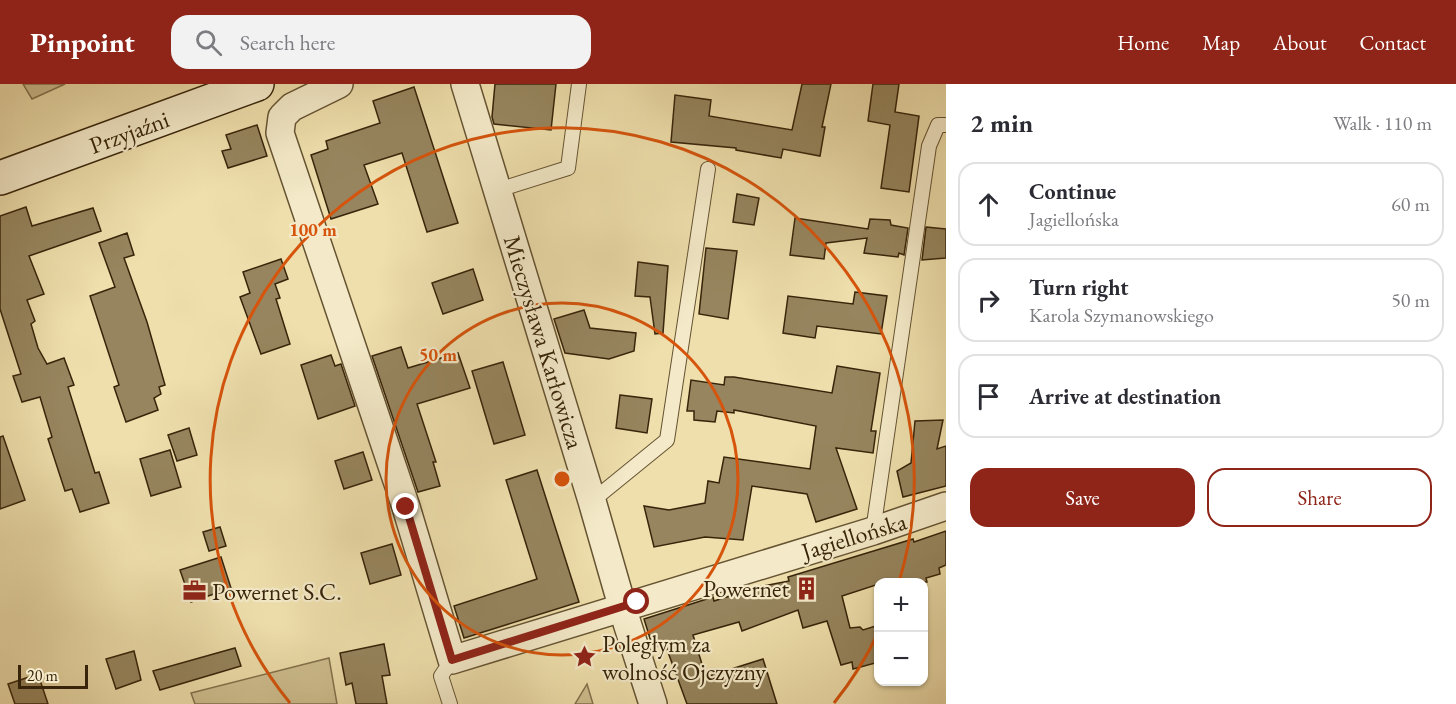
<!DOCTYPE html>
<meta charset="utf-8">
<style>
body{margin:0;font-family:"EB Garamond",serif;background:#f2f2f3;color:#2b2b33}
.controls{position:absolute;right:18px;bottom:18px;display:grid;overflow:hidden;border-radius:12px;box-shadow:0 2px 4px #0004}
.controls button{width:54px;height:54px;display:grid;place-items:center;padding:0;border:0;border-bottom:2px solid #e1e1e2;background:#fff;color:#2b2b33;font:30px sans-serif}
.scale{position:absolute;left:18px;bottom:15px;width:70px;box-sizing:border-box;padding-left:6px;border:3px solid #37240a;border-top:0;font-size:16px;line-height:21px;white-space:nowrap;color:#37240a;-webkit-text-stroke:4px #f4eac9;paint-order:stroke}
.stop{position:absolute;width:18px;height:18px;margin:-14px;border:4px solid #8f2418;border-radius:50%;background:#fff}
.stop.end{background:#8f2418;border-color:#fff;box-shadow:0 2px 6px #0008}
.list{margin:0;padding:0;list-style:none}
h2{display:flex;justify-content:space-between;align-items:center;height:78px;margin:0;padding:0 24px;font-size:26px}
h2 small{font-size:20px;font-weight:400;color:#7c7c81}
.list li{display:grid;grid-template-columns:39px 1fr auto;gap:18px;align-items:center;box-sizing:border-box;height:84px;margin:0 12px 12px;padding:0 12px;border:2px solid #e1e1e2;border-radius:18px}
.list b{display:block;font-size:22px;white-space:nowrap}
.list p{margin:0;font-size:20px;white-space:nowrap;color:#7c7c81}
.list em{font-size:20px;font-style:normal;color:#7c7c81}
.actions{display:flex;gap:12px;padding:18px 24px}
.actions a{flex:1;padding:14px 0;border:2px solid #8f2418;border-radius:18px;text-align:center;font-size:21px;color:#8f2418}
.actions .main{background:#8f2418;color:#fff}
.icon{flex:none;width:33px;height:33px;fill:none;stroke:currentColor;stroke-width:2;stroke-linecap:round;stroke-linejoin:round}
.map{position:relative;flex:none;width:946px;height:620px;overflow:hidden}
header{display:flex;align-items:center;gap:36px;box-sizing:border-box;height:84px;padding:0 30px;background:#8f2418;color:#fff}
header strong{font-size:28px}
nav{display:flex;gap:33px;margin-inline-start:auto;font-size:21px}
.search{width:420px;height:54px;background:#f2f2f3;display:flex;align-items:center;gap:15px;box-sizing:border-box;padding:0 21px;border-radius:18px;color:#7c7c81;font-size:22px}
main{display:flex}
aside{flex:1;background:#fff}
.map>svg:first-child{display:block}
</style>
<header>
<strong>Pinpoint</strong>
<div class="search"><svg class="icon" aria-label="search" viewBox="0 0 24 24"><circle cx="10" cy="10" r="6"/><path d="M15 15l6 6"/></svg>Search here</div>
<nav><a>Home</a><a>Map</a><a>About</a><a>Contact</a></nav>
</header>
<main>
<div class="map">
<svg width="946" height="620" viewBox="0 0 946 620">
<rect width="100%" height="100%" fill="#eedfac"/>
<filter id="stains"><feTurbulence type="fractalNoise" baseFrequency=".00333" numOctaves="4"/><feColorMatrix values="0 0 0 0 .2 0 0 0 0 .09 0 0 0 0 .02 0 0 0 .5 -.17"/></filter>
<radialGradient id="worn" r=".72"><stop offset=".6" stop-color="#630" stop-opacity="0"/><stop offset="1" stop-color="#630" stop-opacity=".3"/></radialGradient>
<g fill="#cfbf90" stroke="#83724d" stroke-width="1.5">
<polygon points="23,0 65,0 32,15"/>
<polygon points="329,574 337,620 195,620 191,609"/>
<polygon points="587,600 593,620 575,620"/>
</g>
<g fill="#96855e" stroke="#37240a" stroke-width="1.5">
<polygon points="495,0 556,0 551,46 494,40 492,33"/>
<polygon points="802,0 831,0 822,43 825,43 820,72 783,65 781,74 736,66 736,64 671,58 675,11 711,16 709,32 792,46"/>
<polygon points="873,0 899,0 895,28 919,32 909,108 881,104 890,41 868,37"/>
<polygon points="414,3 458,139 427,148 402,69 364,81 378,120 331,135 311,71 328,65 326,57 380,39 373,17"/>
<polygon points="257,41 267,72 228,84 222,67 231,65 226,51"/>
<polygon points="737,110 759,114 754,141 733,138"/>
<polygon points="26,123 32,142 93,124 101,147 29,172 44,210 27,216 35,237 31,240 38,264 47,280 64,274 74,301 68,303 95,389 99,388 109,419 80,428 72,405 65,407 48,355 52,353 40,313 22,318 13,292 21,290 0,225 0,132"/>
<polygon points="795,134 868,145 870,135 890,136 891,141 908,144 904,171 899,169 898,173 864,169 867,154 826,159 824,175 790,171"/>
<polygon points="926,143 946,145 946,174 922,176"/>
<polygon points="127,149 134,171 124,174 147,238 165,301 159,303 161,310 154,314 158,326 126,338 114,303 119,301 90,212 115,203 99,159"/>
<polygon points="706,164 737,167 728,235 699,230"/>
<polygon points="281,175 288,195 275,200 280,214 276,215 290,260 261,270 240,213 250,209 243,188"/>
<polygon points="638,178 668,182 663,249 655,250 650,213 635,212"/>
<polygon points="473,185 483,216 443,230 432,199"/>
<polygon points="855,208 887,212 881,250 817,242 815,254 783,249 788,212 853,220"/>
<polygon points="584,226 590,244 636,249 634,267 609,275 565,269 554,235"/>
<polygon points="401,263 408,284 458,269 470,304 417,320 436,378 433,378 440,402 418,408 372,272"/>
<polygon points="331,271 335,282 341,280 355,322 318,335 301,281"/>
<polygon points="503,278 525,351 494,360 472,287"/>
<polygon points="837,282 880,289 871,347 876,347 873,369 836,364 857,425 816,438 807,410 752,402 743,456 705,453 654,463 644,422 669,426 705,419 708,397 719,399 724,373 810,385 816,342 734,326 734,329 717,327 715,338 694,336 694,327 687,327 691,296 724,301 725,293 734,293 832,309"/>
<polygon points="620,311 652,315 647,349 616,344"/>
<polygon points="943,336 937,365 946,362 946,402 903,413 897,387 911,379 915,337"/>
<polygon points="189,344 197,371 177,377 168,351"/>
<polygon points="3,352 25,416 0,425 0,353"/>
<polygon points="170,366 181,403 151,412 140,375"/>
<polygon points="363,368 372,396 344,405 335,377"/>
<polygon points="537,386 579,518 464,554 454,522 537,495 506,396"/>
<polygon points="220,443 226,462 209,467 203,448"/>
<polygon points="946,447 946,481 939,484 940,490 926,494 927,498 879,498 879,500 842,512 850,544 860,543 863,546 879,541 879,578 853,585 852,578 841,581 827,537 803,544 798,526 742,547 739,538 693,551 706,593 763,575 777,620 687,620 665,560 653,564 644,535 713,513 714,517 758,503 789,497 788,493 913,455 914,458"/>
<polygon points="392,460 401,491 370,500 361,469"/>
<polygon points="221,473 231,504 191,518 180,486"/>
<polygon points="384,560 390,591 382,592 387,620 356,620 352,599 346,601 340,569"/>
<polygon points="235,564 241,582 160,606 153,587"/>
<polygon points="134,567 141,596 116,605 106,575"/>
<polygon points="38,590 48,620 15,620 8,600"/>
</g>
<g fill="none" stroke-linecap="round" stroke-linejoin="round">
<defs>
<g id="lane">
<polyline points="498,106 568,84 579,0"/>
<polyline points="592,417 667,356 708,85"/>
<polyline points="873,447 929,62 938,41 946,41"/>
<polyline points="450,620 441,592 452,576"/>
</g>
<g id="street">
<polyline points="339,0 292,23 282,33 280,49 406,423 452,576 873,447 946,422"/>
<polyline points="465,0 592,417 627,539 653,620"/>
</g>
<polyline id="secondary" points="0,94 257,0"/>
</defs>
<use href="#lane" stroke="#655332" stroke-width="16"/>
<use href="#street" stroke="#655332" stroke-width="30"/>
<use href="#secondary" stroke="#37240a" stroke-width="36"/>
<use href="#lane" stroke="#f4eac9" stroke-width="14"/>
<use href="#street" stroke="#f4eac9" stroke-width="27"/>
<use href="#secondary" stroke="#f4eac9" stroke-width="33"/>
</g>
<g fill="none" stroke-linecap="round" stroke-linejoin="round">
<polyline stroke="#8f2418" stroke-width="8" points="406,423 452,576 637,518"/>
</g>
<g fill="none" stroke="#d6540c" stroke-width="3">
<circle cx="562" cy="395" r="176"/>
<path d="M878 549A352 352 0 0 1 834 619M290 619A352 352 0 1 1 899 498"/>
</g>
<defs>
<symbol id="building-bare" viewBox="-9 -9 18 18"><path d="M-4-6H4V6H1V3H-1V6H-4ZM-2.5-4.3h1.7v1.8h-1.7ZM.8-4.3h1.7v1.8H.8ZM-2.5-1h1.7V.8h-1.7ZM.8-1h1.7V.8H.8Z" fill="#8f2418" stroke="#f4eac9" stroke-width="2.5" paint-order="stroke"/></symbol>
<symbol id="office-bare" viewBox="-9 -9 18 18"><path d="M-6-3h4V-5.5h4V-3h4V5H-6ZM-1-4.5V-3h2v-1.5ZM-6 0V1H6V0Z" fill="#8f2418" stroke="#f4eac9" stroke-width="2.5" paint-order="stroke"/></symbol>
<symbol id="sight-bare" viewBox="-9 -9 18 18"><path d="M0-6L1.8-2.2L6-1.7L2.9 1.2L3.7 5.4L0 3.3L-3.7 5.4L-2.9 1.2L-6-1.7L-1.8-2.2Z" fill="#8f2418" stroke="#f4eac9" stroke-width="2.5" paint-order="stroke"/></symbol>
</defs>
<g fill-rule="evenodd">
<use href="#building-bare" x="790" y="488" width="33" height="33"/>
<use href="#office-bare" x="178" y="490" width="33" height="33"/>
<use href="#sight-bare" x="568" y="556" width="33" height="33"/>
</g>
<g text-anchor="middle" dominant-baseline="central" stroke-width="4.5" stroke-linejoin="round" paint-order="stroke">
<g font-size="24" fill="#37240a" stroke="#f4eac9">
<text transform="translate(129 48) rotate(-20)">Przyjaźni</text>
<text transform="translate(544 258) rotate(73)">Mieczysława Karłowicza</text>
<text transform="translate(854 452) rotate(-17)">Jagiellońska</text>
</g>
<g font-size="24" fill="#37240a" stroke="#f4eac9" text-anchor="start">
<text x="789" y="504" text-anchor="end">Powernet</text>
<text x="212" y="507">Powernet S.C.</text>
<text x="602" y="559">Poległym za<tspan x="602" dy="28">wolność Ojczyzny</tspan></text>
</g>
</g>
<circle cx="562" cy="395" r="9" fill="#d6540c" stroke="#f4eac9" stroke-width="3"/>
<g font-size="18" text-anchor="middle" font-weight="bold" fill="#d6540c" stroke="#f4eac9" stroke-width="4.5" stroke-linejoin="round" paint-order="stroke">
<text x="313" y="152">100 m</text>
<text x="438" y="277">50 m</text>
</g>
<rect width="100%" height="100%" filter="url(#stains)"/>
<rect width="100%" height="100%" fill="url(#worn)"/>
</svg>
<div class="controls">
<button>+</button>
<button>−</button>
</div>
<div class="scale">20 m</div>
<div class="stop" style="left:637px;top:518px"></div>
<div class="stop end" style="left:406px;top:423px"></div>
</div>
<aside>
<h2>2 min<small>Walk · 110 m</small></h2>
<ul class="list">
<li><svg class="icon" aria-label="ahead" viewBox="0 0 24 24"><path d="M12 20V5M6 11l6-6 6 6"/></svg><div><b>Continue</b><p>Jagiellońska</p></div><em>60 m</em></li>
<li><svg class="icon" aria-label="right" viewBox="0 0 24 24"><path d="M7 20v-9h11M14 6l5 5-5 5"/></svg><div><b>Turn right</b><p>Karola Szymanowskiego</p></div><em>50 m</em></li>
<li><svg class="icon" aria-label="arrive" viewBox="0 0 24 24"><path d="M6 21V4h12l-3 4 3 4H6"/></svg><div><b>Arrive at destination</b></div></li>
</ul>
<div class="actions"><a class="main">Save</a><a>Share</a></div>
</aside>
</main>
